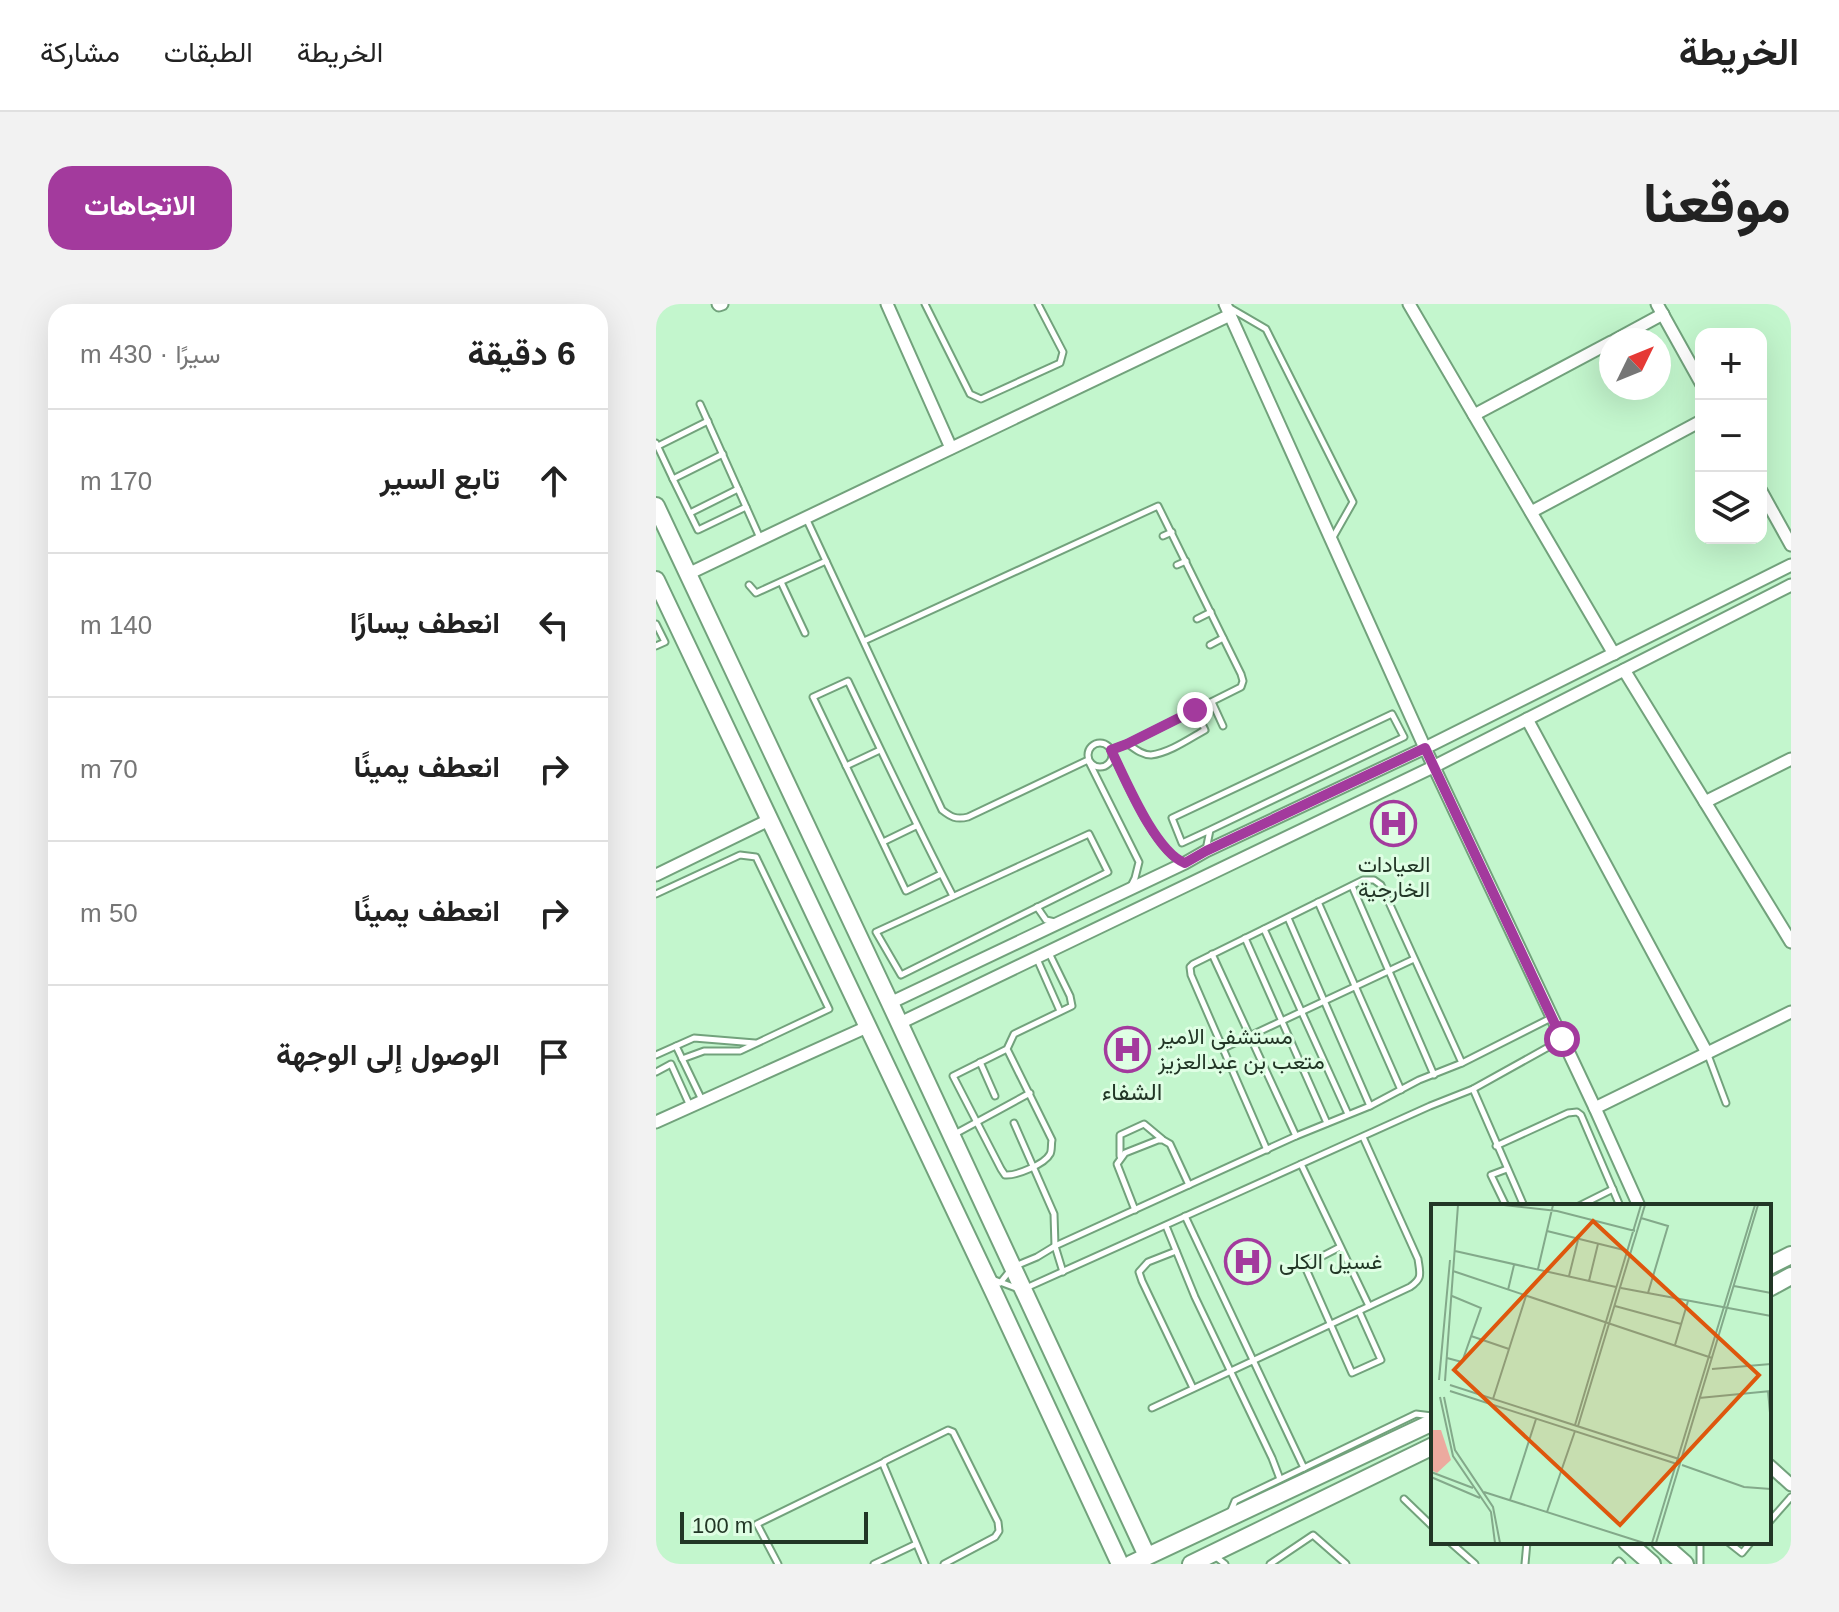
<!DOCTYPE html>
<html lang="ar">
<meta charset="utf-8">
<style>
body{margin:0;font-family:Helvetica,Vazirmatn,sans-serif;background:#f2f2f2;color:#222;direction:rtl}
.controls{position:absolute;right:24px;top:24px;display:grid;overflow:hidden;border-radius:16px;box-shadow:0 8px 32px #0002}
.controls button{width:72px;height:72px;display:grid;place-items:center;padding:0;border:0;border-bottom:2px solid #e0e0e0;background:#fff;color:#222;font:40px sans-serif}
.compass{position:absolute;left:943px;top:24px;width:72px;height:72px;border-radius:50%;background:#fff;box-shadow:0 8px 32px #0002;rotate:47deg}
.scale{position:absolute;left:24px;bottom:20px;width:188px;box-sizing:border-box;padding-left:8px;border:4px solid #223626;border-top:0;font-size:22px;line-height:28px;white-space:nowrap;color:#223626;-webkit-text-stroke:6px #dffee4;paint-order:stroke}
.stop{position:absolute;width:24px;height:24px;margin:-18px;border:6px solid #a33a9d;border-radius:50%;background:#fff}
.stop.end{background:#a33a9d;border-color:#fff;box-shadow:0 2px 8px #0008}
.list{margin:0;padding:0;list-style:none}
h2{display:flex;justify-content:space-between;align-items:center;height:104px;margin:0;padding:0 32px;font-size:34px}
h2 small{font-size:26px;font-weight:400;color:#767676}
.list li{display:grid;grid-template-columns:52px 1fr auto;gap:24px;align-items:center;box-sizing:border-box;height:144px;padding:0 32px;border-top:2px solid #e0e0e0}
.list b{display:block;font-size:30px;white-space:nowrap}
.list em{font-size:26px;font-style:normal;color:#767676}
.icon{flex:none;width:44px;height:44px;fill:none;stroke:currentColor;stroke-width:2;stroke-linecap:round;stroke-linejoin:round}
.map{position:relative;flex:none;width:1135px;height:1260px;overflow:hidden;direction:ltr;border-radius:24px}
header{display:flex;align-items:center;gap:48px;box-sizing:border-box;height:112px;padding:0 40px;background:#fff;border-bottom:2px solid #e0e0e0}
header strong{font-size:38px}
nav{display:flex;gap:44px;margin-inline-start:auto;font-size:28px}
.intro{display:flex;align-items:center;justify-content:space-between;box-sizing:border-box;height:192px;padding:0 48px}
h1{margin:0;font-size:56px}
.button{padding:20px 36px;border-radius:24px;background:#a33a9d;color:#fff;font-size:28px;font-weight:700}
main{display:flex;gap:48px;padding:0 48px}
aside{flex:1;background:#fff;border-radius:24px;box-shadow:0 8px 32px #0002}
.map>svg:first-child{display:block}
</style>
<header>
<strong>الخريطة</strong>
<nav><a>الخريطة</a><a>الطبقات</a><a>مشاركة</a></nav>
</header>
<div class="intro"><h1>موقعنا</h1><a class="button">الاتجاهات</a></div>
<main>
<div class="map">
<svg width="1135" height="1260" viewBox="0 0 1135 1260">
<rect width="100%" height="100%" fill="#c3f6cd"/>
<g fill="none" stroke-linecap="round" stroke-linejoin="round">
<defs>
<g id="lane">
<polyline points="269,0 314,90 325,95 404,59 407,48 382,0"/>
<polyline points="574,4 610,25 697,198 676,235"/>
<polyline points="44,100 104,234"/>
<polyline points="0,139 17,175 67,150"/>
<polyline points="2,142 52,117"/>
<polyline points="17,175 42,226 90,203"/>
<polyline points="34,209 82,185"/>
<path d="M150,214L286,506C295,513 300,516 312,513L432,456L483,558L479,574L475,582"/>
<polyline points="507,232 516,228"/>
<polyline points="521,261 530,257"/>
<polyline points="125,278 149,329"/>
<polyline points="93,281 100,289 170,257"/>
<polyline points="541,315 555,308"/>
<polyline points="0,320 9,338 0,342"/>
<path d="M208,337L502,202L585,370L587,377L585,383L471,440L455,446C468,473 500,549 528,559"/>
<polyline points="554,341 567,334"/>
<polyline points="556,398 567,422"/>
<circle cx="444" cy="451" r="12"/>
<path d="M472,440C479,445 486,451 495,451C513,449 533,435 549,426L539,406"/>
<polyline points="190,462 224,446"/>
<polygon points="433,530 452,568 245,671 220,628"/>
<polyline points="227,538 260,522"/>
<polyline points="550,546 554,526 526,539 516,514 736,410 748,433 554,526"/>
<path d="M285,570L250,587L157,393L192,377C226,449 260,521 297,592"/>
<polyline points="696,582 778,771"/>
<polyline points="0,590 84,551 100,553 173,705 84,747 48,747 26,755"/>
<polyline points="662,598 745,786"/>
<polyline points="381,603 390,616 399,618"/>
<polyline points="632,614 714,802"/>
<polyline points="608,625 692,810"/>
<polyline points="589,634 671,819"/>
<polyline points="556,650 640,832"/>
<polyline points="381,655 404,707"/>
<polyline points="20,742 38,734 99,739"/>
<polyline points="568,744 758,655"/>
<path d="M351,745L297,772L345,865L349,871C360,872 389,860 394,850C396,847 395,840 396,836L351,745L358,730L416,702L414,692L393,649"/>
<polyline points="0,751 20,742 46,796"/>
<polyline points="1052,751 1070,799"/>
<polyline points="324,758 339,792"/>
<polyline points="0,768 15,760 34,802"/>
<polyline points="817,785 868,902"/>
<polyline points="358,819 398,910 399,942 407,968"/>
<polyline points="297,831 374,789"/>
<polyline points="840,842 912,809 921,808 925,811 964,902"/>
<polyline points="611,846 535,671 534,663 537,660 707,576 718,576 725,581 806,759"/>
<polyline points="464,852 464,831 488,820 506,835"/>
<polyline points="645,860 713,1002"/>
<polyline points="850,902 835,871 851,865"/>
<polyline points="923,902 957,885"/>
<polyline points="479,906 461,860 469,849 502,836 507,836 514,840 533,881"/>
<polyline points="529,912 648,1164"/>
<polyline points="510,922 539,993 616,1154 624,1175"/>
<polyline points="684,943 655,958 650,965 696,1069 725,1056 703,1007"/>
<polyline points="520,947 492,958 483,968 486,977 537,1084"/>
<polyline points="336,975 360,984"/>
<polyline points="344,979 357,963 381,953 399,942 640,832 714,802 763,776 806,759 895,714"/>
<polyline points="370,984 774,802 817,785 905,736"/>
<path d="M496,1104L754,983C767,974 764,970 762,955L707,833"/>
<polyline points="748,1195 777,1223"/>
<polyline points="574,1209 579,1197 760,1110 776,1112"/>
<polyline points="1113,1218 1135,1193"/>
<polyline points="794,1238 819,1260"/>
<polyline points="1042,1238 1044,1240 1044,1260"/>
<polyline points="1072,1238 1086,1249 1095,1238"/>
<polyline points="560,1253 569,1260"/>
<polyline points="122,1260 101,1220 228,1158"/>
<polyline points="218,1260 260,1240"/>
<polyline points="269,1260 227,1160 229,1157 292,1126 297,1128 342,1218 343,1227 339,1233 288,1260"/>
<polyline points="614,1260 657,1231 690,1260"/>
<polyline points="869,1260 871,1238"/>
<polyline points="960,1260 963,1257 966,1260"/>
</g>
<g id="street">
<polyline points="62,0 63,1 66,0"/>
<polyline points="231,0 295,144"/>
<polyline points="569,0 769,444 939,804 983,902"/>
<polyline points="753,0 958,350"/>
<polyline points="1001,0 1045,79"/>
<polyline points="959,36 1007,10"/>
<polyline points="818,111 955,38"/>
<polyline points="1105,187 1135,241"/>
<polyline points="875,208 1045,117"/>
<polyline points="32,270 574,11"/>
<polyline points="968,366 1135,638"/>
<polyline points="871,415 1051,749"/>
<polyline points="1049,498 1135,455"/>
<polyline points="0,571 113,516"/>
<polyline points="234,699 529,559 550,547 769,444 1135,261"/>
<polyline points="244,719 779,462 1135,281"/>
<polyline points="939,804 1135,708"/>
<polyline points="0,818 211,723"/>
<polyline points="1113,1161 1135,1181"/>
<polyline points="1133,1260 1135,1258"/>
</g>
<g id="secondary">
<polyline points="0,202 234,699 491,1252"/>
<polyline points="0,276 339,991 464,1260"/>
<polyline points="1113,962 1135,951"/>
<polyline points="1113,984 1135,972"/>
<polyline points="971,1238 996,1260"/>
<polyline points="1004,1238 1029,1260"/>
<polyline points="475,1260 777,1118"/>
<polyline points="535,1260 777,1142"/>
</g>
</defs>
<use href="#lane" stroke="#72a27c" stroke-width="9"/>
<use href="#street" stroke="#72a27c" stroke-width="15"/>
<use href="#secondary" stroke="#72a27c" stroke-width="20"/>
<use href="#lane" stroke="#fff" stroke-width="5"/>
<use href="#street" stroke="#fff" stroke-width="11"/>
<use href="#secondary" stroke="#fff" stroke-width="16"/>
</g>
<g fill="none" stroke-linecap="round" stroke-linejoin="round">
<path stroke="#a33a9d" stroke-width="10" d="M539,406L471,440L455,446C469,474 499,548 529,559L550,547L769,444L906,735"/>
</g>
<defs>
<symbol id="hospital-ring" viewBox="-11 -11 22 22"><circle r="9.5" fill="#dffee4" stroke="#a33a9d" stroke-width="1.5"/><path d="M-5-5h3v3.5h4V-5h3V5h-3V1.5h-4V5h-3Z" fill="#a33a9d"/></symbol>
</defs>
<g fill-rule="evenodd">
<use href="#hospital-ring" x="712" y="494" width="51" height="51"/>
<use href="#hospital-ring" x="446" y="720" width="51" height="51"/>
<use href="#hospital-ring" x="566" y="932" width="51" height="51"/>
</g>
<g text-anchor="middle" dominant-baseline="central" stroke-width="6" stroke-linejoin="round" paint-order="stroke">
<g font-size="22" fill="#223626" stroke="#dffee4" text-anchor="start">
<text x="738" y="560" text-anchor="middle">العيادات<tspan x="738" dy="25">الخارجية</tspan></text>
<text x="502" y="732">مستشفى الامير<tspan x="502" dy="25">متعب بن عبدالعزيز</tspan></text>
<text x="623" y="957">غسيل الكلى</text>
</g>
<g font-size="24" fill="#223626" stroke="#dffee4">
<text x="476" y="787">الشفاء</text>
</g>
</g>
<g transform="translate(775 900)">
<rect width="340" height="340" fill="#c3f6cd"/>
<path d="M0,226H10L20,256L6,269L0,266Z" fill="#ecaa9f"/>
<path fill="none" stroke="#83a98a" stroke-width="2" d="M73,1L126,7L204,27M210,14L237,22L217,89M116,27L197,47M24,47L185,83M107,65L122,1M22,67L281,154M138,72L147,36M158,77L167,40M303,82L340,89M190,84L340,112M77,86L83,61M184,102L250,120M40,132L78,145M244,141L257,97M16,154L31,158L50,104L21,92M281,165L340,160M8,176L19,56M14,177L27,1M19,181L248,255M19,187L246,260M337,187L340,220M9,193L22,252L60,308L64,339M13,193L24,246L62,303L69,339M268,194L340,187M62,195L95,92M144,221L210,1M147,222L214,1M251,261L313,283L340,285M0,268L42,284M0,273L49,294M53,288L213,339M79,296L105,215M116,308L144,227M221,339L324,1M225,339L327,1"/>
<path fill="#de570d" fill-opacity="0.15" stroke="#de570d" stroke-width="4" d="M162,17L328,171L189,321L23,166Z"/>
<rect width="340" height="340" fill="none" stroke="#223626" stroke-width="4"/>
</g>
</svg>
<div class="controls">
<button>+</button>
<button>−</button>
<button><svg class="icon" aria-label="layers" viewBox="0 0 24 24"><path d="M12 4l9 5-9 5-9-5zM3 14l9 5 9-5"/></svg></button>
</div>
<svg class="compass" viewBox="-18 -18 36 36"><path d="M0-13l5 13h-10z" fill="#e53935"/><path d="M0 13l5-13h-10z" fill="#767676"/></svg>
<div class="scale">100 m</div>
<div class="stop" style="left:906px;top:735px"></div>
<div class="stop end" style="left:539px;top:406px"></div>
</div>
<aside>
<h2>6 دقيقة<small>سيرًا · 430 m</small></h2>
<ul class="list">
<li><svg class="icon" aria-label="ahead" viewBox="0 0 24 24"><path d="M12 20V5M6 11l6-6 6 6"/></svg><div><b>تابع السير</b></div><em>170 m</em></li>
<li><svg class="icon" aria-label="left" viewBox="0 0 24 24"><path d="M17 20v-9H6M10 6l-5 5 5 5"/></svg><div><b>انعطف يسارًا</b></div><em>140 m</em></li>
<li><svg class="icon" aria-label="right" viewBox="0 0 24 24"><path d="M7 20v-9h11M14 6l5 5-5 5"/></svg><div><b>انعطف يمينًا</b></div><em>70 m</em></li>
<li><svg class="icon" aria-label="right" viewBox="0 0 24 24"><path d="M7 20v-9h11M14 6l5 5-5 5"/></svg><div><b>انعطف يمينًا</b></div><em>50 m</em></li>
<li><svg class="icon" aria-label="arrive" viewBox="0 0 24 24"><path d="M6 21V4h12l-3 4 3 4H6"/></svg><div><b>الوصول إلى الوجهة</b></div></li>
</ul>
</aside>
</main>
